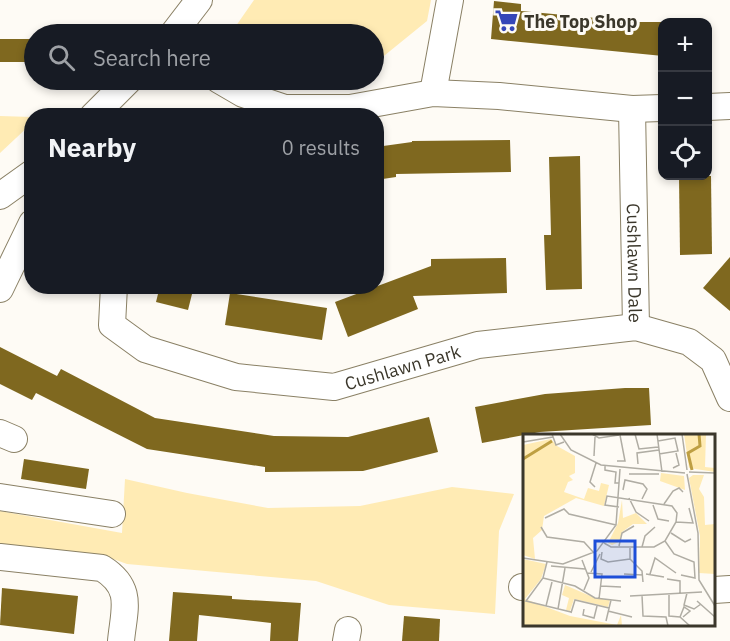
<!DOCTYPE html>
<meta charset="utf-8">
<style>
body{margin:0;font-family:"IBM Plex Sans",sans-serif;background:#242831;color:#f1f3f6}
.controls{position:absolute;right:18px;top:18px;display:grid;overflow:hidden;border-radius:12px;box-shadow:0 3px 9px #0003}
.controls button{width:54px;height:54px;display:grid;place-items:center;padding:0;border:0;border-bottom:2px solid #363941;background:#171b24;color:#f1f3f6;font:30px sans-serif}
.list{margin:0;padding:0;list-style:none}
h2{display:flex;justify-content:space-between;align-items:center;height:78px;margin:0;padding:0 24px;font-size:26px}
h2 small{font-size:20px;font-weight:400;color:#9ea1a6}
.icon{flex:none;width:33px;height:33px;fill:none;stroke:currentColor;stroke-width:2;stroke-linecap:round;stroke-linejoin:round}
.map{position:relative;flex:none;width:730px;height:641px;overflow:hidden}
.search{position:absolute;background:#171b24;box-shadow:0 3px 9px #0003;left:24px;top:24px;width:360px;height:66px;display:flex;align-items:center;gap:15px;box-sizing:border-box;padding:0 21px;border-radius:33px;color:#9ea1a6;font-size:22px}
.panel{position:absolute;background:#171b24;box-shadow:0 3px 9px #0003;left:24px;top:108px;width:360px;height:186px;border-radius:24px}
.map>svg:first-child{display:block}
</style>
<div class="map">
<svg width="730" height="641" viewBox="0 0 730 641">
<rect width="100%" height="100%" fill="#fefbf5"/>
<g fill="#ffebb4">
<polygon points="254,0 431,0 427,21 374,64 374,34 232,34 231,33"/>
<polygon points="0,116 32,117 31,124 0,153"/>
<polygon points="125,479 187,493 268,508 360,506 452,487 514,494 499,531 495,614 389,605 316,581 127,564 105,556 0,545 0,511 122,533"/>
</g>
<g fill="#7f681f">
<polygon points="494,1 521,4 521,11 639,22 663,22 663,56 491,39"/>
<rect x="0" y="39" width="34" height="23"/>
<polygon points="510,140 511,172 396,174 396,177 376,180 376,147 412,142 412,141"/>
<polygon points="580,156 582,289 546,290 544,235 551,235 549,157"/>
<polygon points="679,176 711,176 712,254 680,255"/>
<polygon points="730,257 730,311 703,288"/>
<polygon points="506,258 507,293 413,296 418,309 348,337 335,302 431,266 431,259"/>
<polygon points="160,286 194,286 188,310 156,302"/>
<polygon points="230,293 327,308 322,340 225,325"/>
<polygon points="0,347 57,376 61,369 155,418 274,436 348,437 429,417 438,452 363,471 265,472 265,467 147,449 36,393 32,400 0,384"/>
<polygon points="625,388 649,388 651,425 540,432 482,443 475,407 545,394"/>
<polygon points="24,459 89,469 86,489 21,479"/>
<polygon points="2,588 78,596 74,634 0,625"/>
<polygon points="173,592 232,596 232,599 301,603 298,641 270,641 271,623 199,615 197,641 169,641"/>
<polygon points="404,616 440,619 439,641 402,641"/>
</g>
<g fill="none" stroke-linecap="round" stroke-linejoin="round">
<defs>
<g id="minor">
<polyline points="173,34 199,0"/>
<polyline points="219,80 243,94 285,108 350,108 433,93 499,96 632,109 662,108"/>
<polyline points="433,93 450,0"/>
<polyline points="708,107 730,106"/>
<path id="s1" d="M632,109L636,327"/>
<polyline points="93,116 129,80"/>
<polyline points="0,196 32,173"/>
<path id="s2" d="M114,286L112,325L145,349L236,377L334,387L478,345L636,327L689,342L713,360L730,398"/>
<polyline points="0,289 32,223"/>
<polyline points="0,433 14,439"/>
<polyline points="0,497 112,514"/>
<path d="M0,557L102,568C134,588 124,609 121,641"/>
<polyline points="522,587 524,587"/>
<polyline points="714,590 730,589"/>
<polyline points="346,641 348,630"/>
</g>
</defs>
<use href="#minor" stroke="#8a8065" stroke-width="28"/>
<use href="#minor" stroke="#fff" stroke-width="26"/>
</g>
<defs>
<symbol id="supermarket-bare" viewBox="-9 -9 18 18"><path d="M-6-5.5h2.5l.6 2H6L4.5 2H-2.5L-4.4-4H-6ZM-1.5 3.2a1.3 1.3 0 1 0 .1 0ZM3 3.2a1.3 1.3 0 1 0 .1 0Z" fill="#3546b8" stroke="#fefbf5" stroke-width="2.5" paint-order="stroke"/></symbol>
</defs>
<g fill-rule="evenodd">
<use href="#supermarket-bare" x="490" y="4" width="33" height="33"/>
</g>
<g text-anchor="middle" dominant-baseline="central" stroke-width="6" stroke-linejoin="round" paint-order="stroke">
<g font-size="18" font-weight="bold" fill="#3b372b" stroke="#fefbf5" text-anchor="start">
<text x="524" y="21">The Top Shop</text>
</g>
<g font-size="18" fill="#3b372b" stroke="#fefbf5">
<text stroke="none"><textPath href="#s1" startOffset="154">Cushlawn Dale</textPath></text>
<text stroke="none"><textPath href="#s2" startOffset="345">Cushlawn Park</textPath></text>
</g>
</g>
<g transform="translate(523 434)">
<rect width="192" height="192" fill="#fefbf5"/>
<path d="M161,0H183L182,33L192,34V38L166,34ZM28,5L34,12L52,22V39L46,42L50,46L45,48L41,58L61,65L65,54L76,57L78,49L86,51L81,72L53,64L21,82L19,96L10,104L12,125L0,121V26L9,21L0,25V11ZM138,39L161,42L162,56L137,47ZM170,41H181L176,55L181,63L182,91L192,90V140L176,139L177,102L166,44ZM99,66L100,84L113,79L124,90H110L99,98L96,108L89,111L85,109L95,89ZM0,125L23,130L18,145L2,165L47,182L94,191L98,181L99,192H0ZM42,151L72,164L87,166L85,173L51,165L47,177L43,176L46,164L39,161Z" fill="#ffebb4"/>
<path fill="none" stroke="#be9f42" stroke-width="3" d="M0,25L29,7M169,36L165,19L177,12L176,0"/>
<path fill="none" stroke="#b0ada4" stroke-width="1.5" d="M29,0L33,11L41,8M37,0L48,16L78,31L162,39M69,0L76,4L96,1M112,0L116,15L135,13M134,0L139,38M159,0L164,36M135,7L152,4L155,17L136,20M0,8L30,3M71,22L72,3M94,27H102L97,1M115,30L114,19L136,16M82,32V36L93,38L92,49H96M150,34L156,31L153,19M166,38L192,39M106,40H136M164,40L175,99L176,146L192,172M72,53L67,48L73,29M100,56L102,46L120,50L124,55L119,65M106,64L113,78L126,87M141,70L150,57L156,54L160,58M130,71L135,85L146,87M22,84L41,75L46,80L93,91M153,88L170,89L166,74M18,93L24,103L61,108L71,119M148,99L162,108L168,105M142,107L151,120L171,128L172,144L158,141M81,109L88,113H131L142,107L153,88L154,79L149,72L84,62L82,71L96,73M96,112L99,99L111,92M119,113L122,102L132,93M107,114V125L119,137L120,148M79,118L78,125L85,128L107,125M0,124L40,130L74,117L93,91L97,35M59,126L66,144L61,156M24,128L20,144L3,167L48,178M28,132L62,135M68,138L77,120M64,139L79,140L76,165M101,140L120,141M123,140L141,143M127,140L132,124L153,139M20,144L52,152L72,164L98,167M144,145L157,147V159M78,152L98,153M164,159L161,171L171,175L178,170M119,161L120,182L143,183L145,192M146,161V182L157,183L167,192M107,162L179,158M174,167L192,183M23,172L29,148M35,175L42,134M61,175L60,181L71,184L74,172M85,177L109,183M48,179L52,166L86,174M157,183L161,173L167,177L160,183M83,187L88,166"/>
<path fill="#1d4ed8" fill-opacity="0.15" stroke="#1d4ed8" stroke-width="3" d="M72,107H112V143H72Z"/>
<rect width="192" height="192" fill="none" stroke="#3b372b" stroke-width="3"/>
</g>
</svg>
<div class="controls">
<button>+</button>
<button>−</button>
<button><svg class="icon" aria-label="locate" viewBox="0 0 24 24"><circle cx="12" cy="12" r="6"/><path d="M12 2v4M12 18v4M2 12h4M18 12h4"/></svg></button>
</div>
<div class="search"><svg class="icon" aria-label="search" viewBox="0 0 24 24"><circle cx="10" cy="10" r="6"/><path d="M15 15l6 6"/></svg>Search here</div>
<section class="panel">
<h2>Nearby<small>0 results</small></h2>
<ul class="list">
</ul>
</section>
</div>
